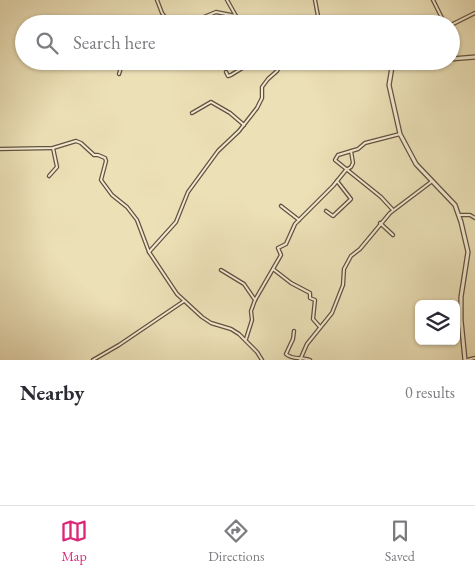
<!DOCTYPE html>
<style>
body{margin:0;font-family:"EB Garamond",serif;background:#f7f7f7;color:#2b2b33}
.controls{position:absolute;right:15px;bottom:15px;display:grid;overflow:hidden;border-radius:8px;box-shadow:0 1px 4px #0004}
.controls button{width:45px;height:45px;display:grid;place-items:center;padding:0;border:0;border-bottom:1px solid #e1e1e2;background:#fff;color:#2b2b33;font:25px sans-serif}
.list{margin:0;padding:0;list-style:none}
h2{display:flex;justify-content:space-between;align-items:center;height:65px;margin:0;padding:0 20px;font-size:21px}
h2 small{font-size:16px;font-weight:400;color:#7c7c81}
.icon{flex:none;width:28px;height:28px;fill:none;stroke:currentColor;stroke-width:2;stroke-linecap:round;stroke-linejoin:round}
.map{position:relative;flex:none;width:475px;height:360px;overflow:hidden}
.search{position:absolute;background:#fff;box-shadow:0 1px 4px #0004;left:15px;right:15px;top:15px;height:55px;display:flex;align-items:center;gap:12px;box-sizing:border-box;padding:0 18px;border-radius:28px;color:#7c7c81;font-size:19px}
.sheet{height:145px;background:#fff}
nav{display:flex;justify-content:space-around;align-items:center;box-sizing:border-box;height:70px;border-top:1px solid #e1e1e2;background:#fff;font-size:14px;color:#7c7c81}
nav a{display:grid;justify-items:center;gap:2px}
nav .on{color:#db2777}
.map>svg:first-child{display:block}
</style>
<div class="map">
<svg width="475" height="360" viewBox="0 0 475 360">
<rect width="100%" height="100%" fill="#ece0b7"/>
<filter id="stains"><feTurbulence type="fractalNoise" baseFrequency=".004" numOctaves="4"/><feColorMatrix values="0 0 0 0 .2 0 0 0 0 .09 0 0 0 0 .02 0 0 0 .5 -.17"/></filter>
<radialGradient id="worn" r=".72"><stop offset=".6" stop-color="#630" stop-opacity="0"/><stop offset="1" stop-color="#630" stop-opacity=".3"/></radialGradient>
<g fill="none" stroke-linecap="round" stroke-linejoin="round">
<defs>
<g id="minor">
<polyline points="157,0 162,13 170,24"/>
<polyline points="227,0 236,16 244,24"/>
<polyline points="315,0 318,16 322,24"/>
<polyline points="433,0 445,24"/>
<polyline points="187,24 216,12 236,16"/>
<polyline points="451,25 475,13"/>
<polyline points="226,72 228,76 231,75 254,61"/>
<polyline points="119,74 123,61"/>
<polyline points="192,113 211,102 230,113 244,125"/>
<polyline points="0,149 53,148 76,141 81,143 94,155 98,155 105,158 106,161 101,180 112,195 127,207 137,220 149,252 177,294 202,317 211,323 231,329 239,334 257,352 262,360"/>
<polyline points="49,176 57,167 53,148"/>
<polyline points="281,206 299,220"/>
<polyline points="393,210 381,197 335,160 338,155 358,149 365,143 400,134"/>
<polyline points="326,211 333,216 351,199 337,181"/>
<polyline points="459,215 470,215 475,218"/>
<polyline points="380,223 393,235"/>
<polyline points="149,252 176,222 188,192 218,151 239,131 257,108 262,98 262,87 268,79 277,71 283,61"/>
<polyline points="273,269 291,283 310,293 310,298 315,300 313,319 320,327"/>
<polyline points="221,270 244,284 255,300"/>
<path d="M294,331L293,339L286,354C292,360 302,357 310,360"/>
<polyline points="246,339 252,320 251,311 255,300 281,255 278,248 286,244 295,224 333,186 346,170 351,167 353,163 351,151"/>
<polyline points="93,360 119,345 184,301"/>
<polyline points="300,360 307,344 332,313 343,285 344,269 351,256 360,249 390,213 431,182"/>
<polyline points="467,360 475,358"/>
</g>
<g id="tertiary">
<polyline points="451,59 475,57"/>
<polyline points="393,61 389,85 400,134 416,164 455,205 461,222 468,252 461,297 461,320 465,360"/>
</g>
</defs>
<use href="#minor" stroke="#635242" stroke-width="4.5"/>
<use href="#tertiary" stroke="#635242" stroke-width="5.5"/>
<use href="#minor" stroke="#f3ebd0" stroke-width="2"/>
<use href="#tertiary" stroke="#f3ebd0" stroke-width="3"/>
</g>
<rect width="100%" height="100%" filter="url(#stains)"/>
<rect width="100%" height="100%" fill="url(#worn)"/>
</svg>
<div class="controls">
<button><svg class="icon" aria-label="layers" viewBox="0 0 24 24"><path d="M12 4l9 5-9 5-9-5zM3 14l9 5 9-5"/></svg></button>
</div>
<div class="search"><svg class="icon" aria-label="search" viewBox="0 0 24 24"><circle cx="10" cy="10" r="6"/><path d="M15 15l6 6"/></svg>Search here</div>
</div>
<section class="sheet">
<h2>Nearby<small>0 results</small></h2>
<ul class="list">
</ul>
</section>
<nav>
<a class="on"><svg class="icon" aria-label="map" viewBox="0 0 24 24"><path d="M3 6l6-2 6 2 6-2v14l-6 2-6-2-6 2zM9 4v14M15 6v14"/></svg>Map</a>
<a><svg class="icon" aria-label="directions" viewBox="0 0 24 24"><path d="M12 3l9 9-9 9-9-9zM9 14v-3h6M13 9l2 2-2 2"/></svg>Directions</a>
<a><svg class="icon" aria-label="saved" viewBox="0 0 24 24"><path d="M7 4h10v16l-5-4-5 4z"/></svg>Saved</a>
</nav>
